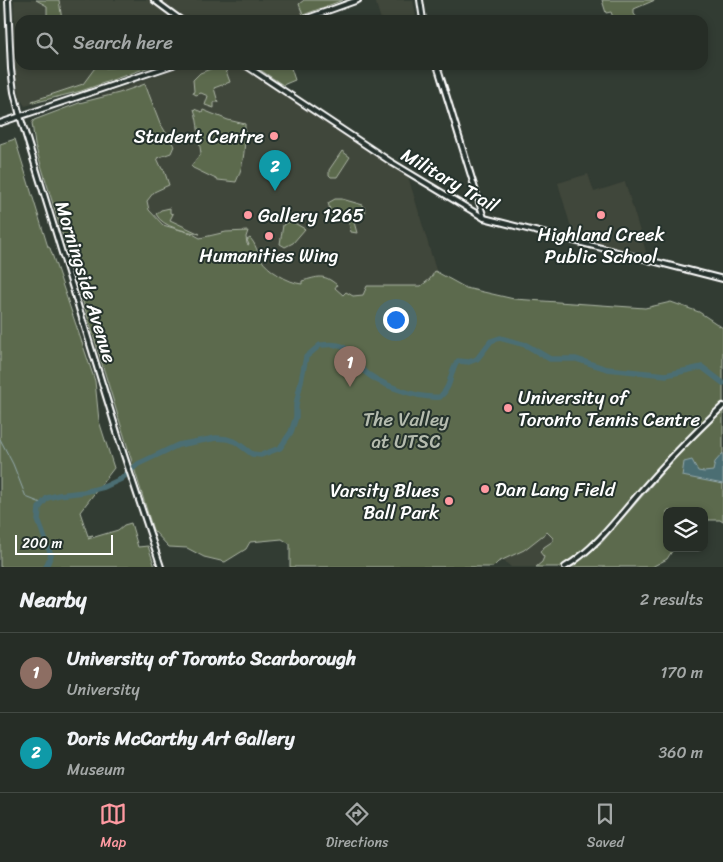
<!DOCTYPE html>
<style>
body{margin:0;font-family:Sriracha,sans-serif;background:#323932;color:#f1f3f6}
.controls{position:absolute;right:15px;bottom:15px;display:grid;overflow:hidden;border-radius:10px;box-shadow:0 2px 8px #0003}
.controls button{width:45px;height:45px;display:grid;place-items:center;padding:0;border:0;border-bottom:1px solid #424943;background:#262d26;color:#f1f3f6;font:25px sans-serif}
.scale{position:absolute;left:15px;bottom:12px;width:98px;box-sizing:border-box;padding-left:5px;border:2px solid #fff;border-top:0;font-size:14px;line-height:18px;white-space:nowrap;color:#fff;-webkit-text-stroke:4px #26332d;paint-order:stroke}
.you{position:absolute;left:395px;top:319px;width:18px;height:18px;margin:-12px;border:4px solid #fff;border-radius:50%;background:#1a73e8;box-shadow:0 0 0 8px #1a73e833}
.badge{display:grid;place-items:center;width:32px;height:32px;border-radius:50%;background:#ff9aa2;color:#fff;font-size:16px;font-weight:700}
.pin{position:absolute;translate:-50% -41px;filter:drop-shadow(0 1px 2px #0008)}
.pin::after{content:'';position:absolute;top:26px;width:18px;height:15px;background:inherit;clip-path:polygon(0 0,100% 0,50% 100%)}
.list{margin:0;padding:0;list-style:none}
h2{display:flex;justify-content:space-between;align-items:center;height:65px;margin:0;padding:0 20px;font-size:21px}
h2 small{font-size:16px;font-weight:400;color:#a4a8a7}
.list li{display:grid;grid-template-columns:32px 1fr auto;gap:15px;align-items:center;box-sizing:border-box;height:80px;padding:0 20px;border-top:1px solid #424943}
.list b{display:block;font-size:19px;white-space:nowrap}
.list p{margin:0;font-size:16px;white-space:nowrap;color:#a4a8a7}
.list em{font-size:16px;font-style:normal;color:#a4a8a7}
.icon{flex:none;width:28px;height:28px;fill:none;stroke:currentColor;stroke-width:2;stroke-linecap:round;stroke-linejoin:round}
.map{position:relative;flex:none;width:723px;height:567px;overflow:hidden}
.search{position:absolute;background:#262d26;box-shadow:0 2px 8px #0003;left:15px;right:15px;top:15px;height:55px;display:flex;align-items:center;gap:12px;box-sizing:border-box;padding:0 18px;border-radius:15px;color:#a4a8a7;font-size:19px}
.sheet{height:225px;background:#262d26}
nav{display:flex;justify-content:space-around;align-items:center;box-sizing:border-box;height:70px;border-top:1px solid #424943;background:#262d26;font-size:14px;color:#a4a8a7}
nav a{display:grid;justify-items:center;gap:2px}
nav .on{color:#ff9aa2}
.map>svg:first-child{display:block}
</style>
<div class="map">
<svg width="723" height="567" viewBox="0 0 723 567">
<rect width="100%" height="100%" fill="#323c33"/>
<filter id="ink" filterUnits="userSpaceOnUse"><feTurbulence type="fractalNoise" baseFrequency=".02" numOctaves="2"/><feDisplacementMap in="SourceGraphic" scale="10" xChannelSelector="R" yChannelSelector="G"/><feConvolveMatrix kernelMatrix="1 2 1 2 8 2 1 2 1" color-interpolation-filters="sRGB"/></filter>
<g filter="url(#ink)">
<g fill="#40463a">
<polygon points="14,0 343,0 288,20 20,20 20,65 155,65 81,91 25,106 21,100 15,72"/>
<polygon points="375,0 413,0 416,16 405,20 381,20"/>
<polygon points="186,65 240,65 408,176 443,294 559,302 558,567 511,567 504,561 498,562 485,567 296,547 282,539 192,548 169,547 153,530 31,121"/>
<polygon points="588,174 594,192 625,182 647,255 574,238 558,183"/>
</g>
<g fill="#5b6b4d" stroke="#adb5a6">
<polygon points="36,0 59,0 62,20 47,20 47,6"/>
<polygon points="304,0 343,0 303,15 299,4"/>
<polygon points="602,0 655,0 634,9 634,14 638,19 642,20 614,20 611,12 606,13"/>
<polygon points="97,65 106,68 155,65 81,91 33,103 32,101 83,84"/>
<polygon points="253,65 290,65 295,80 283,85"/>
<polygon points="214,66 225,68 230,82 214,88 218,102 214,102 214,108 205,105 208,96 201,93 196,95 193,93 194,91 193,80 200,73 213,68"/>
<path d="M145,84L160,123L174,146L171,153L157,158L162,169L164,170L169,185L154,192L147,201L149,210L163,225L191,233L200,238L226,232L248,231L246,237L247,244L249,245L247,240L250,238C256,244 257,252 261,259C267,270 289,283 302,284V281C318,277 323,273 337,285L335,288L343,295L346,292L353,296L363,295L367,286H421L430,279L435,271L466,288L514,299L645,308L671,302L699,312L723,328V403L702,424L596,545L598,547L692,439L723,409V522L720,520H704V511H667V548H674L667,559L652,567H536L542,562L544,557L540,552L544,547L553,541V538L547,532L524,550L498,562L493,567H290V544L282,539L250,542L246,549L225,562L204,557L187,548L169,547L153,530L41,165L35,145L32,123L34,120L79,103L119,93Z"/>
<path d="M194,109L202,112L203,110L228,120L245,124C245,143 245,164 236,182L218,180L193,168L191,166L201,153C198,138 199,124 194,109Z"/>
<polygon points="15,139 48,247 50,248 95,381 99,421 114,468 80,512 88,536 93,535 88,539 118,530 124,525 131,523 138,547 148,546 155,567 0,567 0,144"/>
<polygon points="342,151 350,157 337,177 331,177 329,175 329,170"/>
<path d="M335,199H342L363,205L366,212L354,222L357,233L351,232L348,220C343,215 339,218 333,220L328,203Z"/>
<path d="M170,208V213L173,214L170,220L200,234C186,231 163,228 156,214L161,210Z"/>
<polygon points="291,221 305,229 293,243 285,247 280,244 283,225"/>
</g>
<polygon fill="#4c6e73" stroke="#94a8ab" points="723,453 723,484 682,476 684,462 692,460 698,471 704,472 713,471 715,462"/>
<g fill="none" stroke-linecap="round" stroke-linejoin="round">
<polyline stroke="#94a8ab" stroke-width="1" points="0,439 13,464 26,497 41,503"/>
<path stroke="#4c6e73" stroke-width="5.5" d="M46,567L51,555L38,520L39,508L47,498L59,495L84,492L104,487L121,479L138,464L178,445L216,438L227,439L236,442L252,454L261,455L280,448L291,432L296,417V405L306,357L320,345C328,345 336,343 343,347C351,351 355,361 361,368C376,384 418,399 440,397C454,384 448,372 458,361L469,362L477,359L491,341L500,338L526,345L550,359H576L607,369L666,375L702,367L723,383"/>
<defs>
<g id="secondary">
<polyline points="8,0 11,69 14,92 20,116 124,455 161,567"/>
<polyline points="154,0 181,20"/>
<polyline points="420,0 423,20"/>
<polyline points="302,20 358,0"/>
<polyline points="245,65 391,162 484,218 723,279"/>
<polyline points="437,65 484,218"/>
<polyline points="0,123 173,65"/>
<path d="M565,567C598,547 622,512 648,483C672,456 697,431 723,406"/>
</g>
</defs>
<use href="#secondary" stroke="#fff" stroke-width="8"/>
<use href="#secondary" stroke="#26332d" stroke-width="4"/>
</g>
</g>
<g fill="#ff9aa2" stroke="#26332d" stroke-width="2">
<circle cx="274" cy="136" r="5"/>
<circle cx="248" cy="215" r="5"/>
<circle cx="601" cy="215" r="5"/>
<circle cx="269" cy="236" r="5"/>
<circle cx="508" cy="408" r="5"/>
<circle cx="485" cy="489" r="5"/>
<circle cx="449" cy="501" r="5"/>
</g>
<g text-anchor="middle" dominant-baseline="central" stroke-width="4" stroke-linejoin="round" paint-order="stroke">
<g font-size="19" fill="#fff" stroke="#26332d" text-anchor="start">
<text x="264" y="136" text-anchor="end">Student Centre</text>
<text x="258" y="215">Gallery 1265</text>
<text x="601" y="234" text-anchor="middle">Highland Creek<tspan x="601" dy="22">Public School</tspan></text>
<text x="269" y="255" text-anchor="middle">Humanities Wing</text>
<text x="518" y="397">University of<tspan x="518" dy="22">Toronto Tennis Centre</tspan></text>
<text x="495" y="489">Dan Lang Field</text>
<text x="439" y="490" text-anchor="end">Varsity Blues<tspan x="439" dy="22">Ball Park</tspan></text>
</g>
<g font-size="19" fill="#fff" stroke="#26332d">
<text transform="translate(450 180) rotate(30)">Military Trail</text>
<text transform="translate(86 282) rotate(73)">Morningside Avenue</text>
</g>
<g font-size="19" fill="#b5bcaf" stroke="#26332d">
<text x="406" y="419">The Valley<tspan x="406" dy="22">at UTSC</tspan></text>
</g>
</g>
</svg>
<div class="controls">
<button><svg class="icon" aria-label="layers" viewBox="0 0 24 24"><path d="M12 4l9 5-9 5-9-5zM3 14l9 5 9-5"/></svg></button>
</div>
<div class="scale">200 m</div>
<div class="you"></div>
<div class="pin badge" style="left:350px;top:387px;background:#8d6e63">1</div>
<div class="pin badge" style="left:275px;top:191px;background:#0f9aa8">2</div>
<div class="search"><svg class="icon" aria-label="search" viewBox="0 0 24 24"><circle cx="10" cy="10" r="6"/><path d="M15 15l6 6"/></svg>Search here</div>
</div>
<section class="sheet">
<h2>Nearby<small>2 results</small></h2>
<ul class="list">
<li><span class="badge" style="background:#8d6e63">1</span><div><b>University of Toronto Scarborough</b><p>University</p></div><em>170 m</em></li>
<li><span class="badge" style="background:#0f9aa8">2</span><div><b>Doris McCarthy Art Gallery</b><p>Museum</p></div><em>360 m</em></li>
</ul>
</section>
<nav>
<a class="on"><svg class="icon" aria-label="map" viewBox="0 0 24 24"><path d="M3 6l6-2 6 2 6-2v14l-6 2-6-2-6 2zM9 4v14M15 6v14"/></svg>Map</a>
<a><svg class="icon" aria-label="directions" viewBox="0 0 24 24"><path d="M12 3l9 9-9 9-9-9zM9 14v-3h6M13 9l2 2-2 2"/></svg>Directions</a>
<a><svg class="icon" aria-label="saved" viewBox="0 0 24 24"><path d="M7 4h10v16l-5-4-5 4z"/></svg>Saved</a>
</nav>
